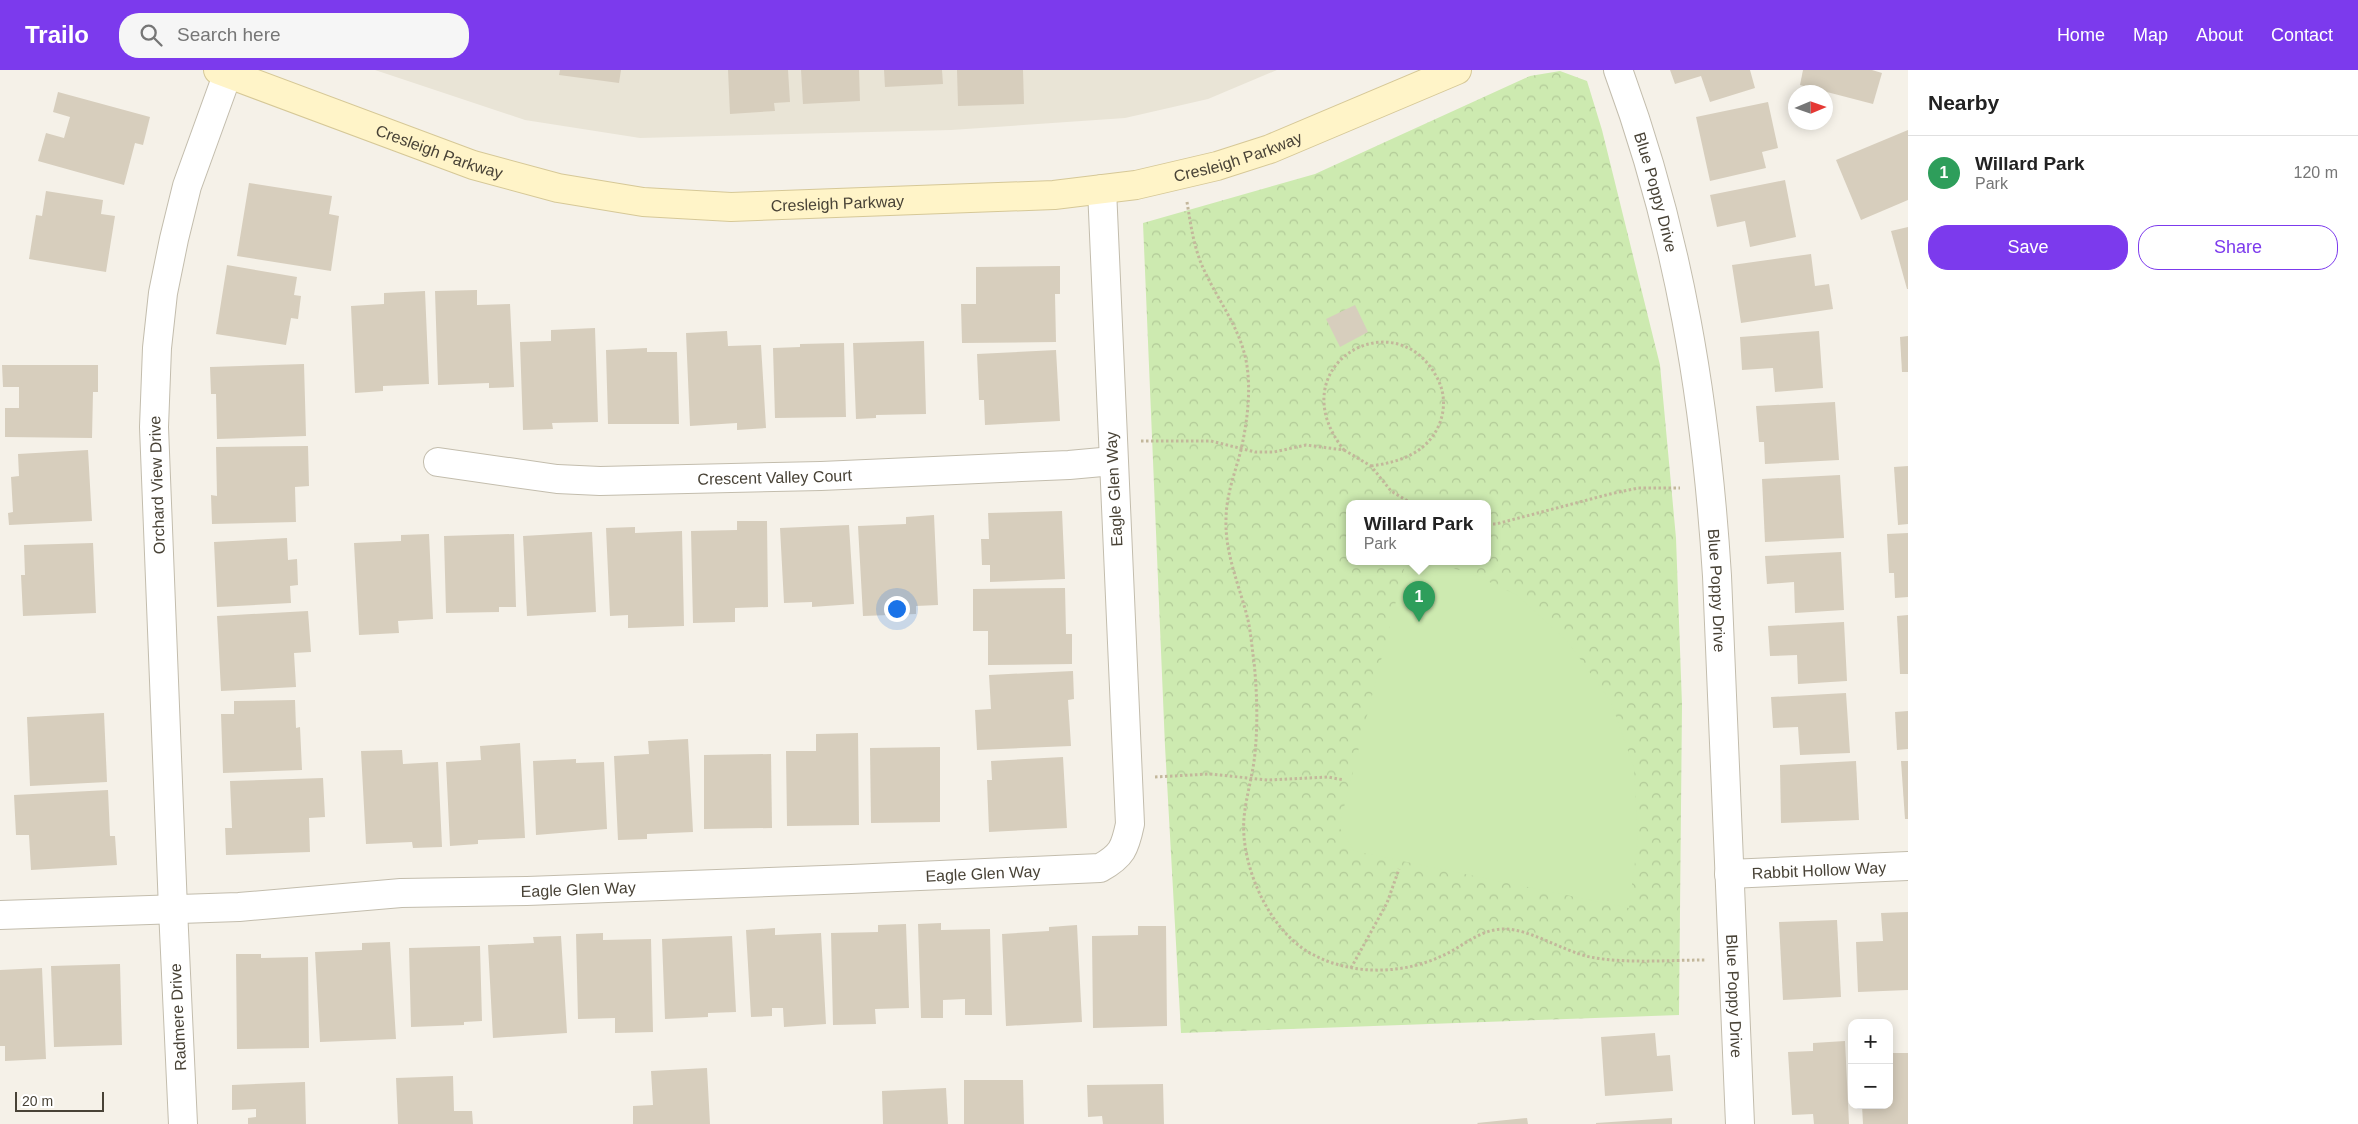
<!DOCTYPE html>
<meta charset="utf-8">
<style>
body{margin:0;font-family:Arial,sans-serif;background:#f6f6f6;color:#222}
.controls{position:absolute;right:15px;bottom:15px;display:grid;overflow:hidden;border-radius:10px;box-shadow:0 2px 12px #0003}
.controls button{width:45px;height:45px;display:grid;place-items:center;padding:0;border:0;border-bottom:1px solid #e0e0e0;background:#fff;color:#222;font:25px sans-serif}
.compass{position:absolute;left:1788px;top:15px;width:45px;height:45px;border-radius:50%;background:#fff;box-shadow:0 2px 12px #0003;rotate:88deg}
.scale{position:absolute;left:15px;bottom:12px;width:89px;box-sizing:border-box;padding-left:5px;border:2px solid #484236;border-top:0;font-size:14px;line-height:18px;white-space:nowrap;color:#484236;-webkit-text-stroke:4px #fff;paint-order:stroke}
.you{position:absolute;left:896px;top:538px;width:18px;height:18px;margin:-12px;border:4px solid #fff;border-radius:50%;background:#1a73e8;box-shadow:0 0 0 8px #1a73e833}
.badge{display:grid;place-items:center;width:32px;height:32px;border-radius:50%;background:#7c3aed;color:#fff;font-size:16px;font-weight:700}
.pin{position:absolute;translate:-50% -41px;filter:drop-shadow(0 1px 2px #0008)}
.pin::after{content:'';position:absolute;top:26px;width:18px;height:15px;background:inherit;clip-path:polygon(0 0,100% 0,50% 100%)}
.popup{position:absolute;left:1346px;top:430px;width:145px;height:65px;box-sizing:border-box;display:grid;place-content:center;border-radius:10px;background:#fff;filter:drop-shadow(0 1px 4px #0005);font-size:16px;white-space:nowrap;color:#767676}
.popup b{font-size:19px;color:#222}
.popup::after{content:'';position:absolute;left:50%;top:100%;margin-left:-10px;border:10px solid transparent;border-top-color:#fff}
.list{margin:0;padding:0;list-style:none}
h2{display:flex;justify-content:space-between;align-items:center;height:65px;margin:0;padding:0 20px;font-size:21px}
h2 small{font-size:16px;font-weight:400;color:#767676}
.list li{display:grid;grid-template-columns:32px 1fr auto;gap:15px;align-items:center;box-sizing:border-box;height:75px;padding:0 20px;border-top:1px solid #e0e0e0}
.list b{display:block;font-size:19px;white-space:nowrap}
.list p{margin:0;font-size:16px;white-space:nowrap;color:#767676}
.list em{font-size:16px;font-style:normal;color:#767676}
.actions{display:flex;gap:10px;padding:15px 20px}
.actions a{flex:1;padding:11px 0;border:1px solid #7c3aed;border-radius:20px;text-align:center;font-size:18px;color:#7c3aed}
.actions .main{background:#7c3aed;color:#fff}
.icon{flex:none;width:28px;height:28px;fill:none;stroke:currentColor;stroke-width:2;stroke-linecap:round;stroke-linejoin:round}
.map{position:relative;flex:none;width:1908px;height:1054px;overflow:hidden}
header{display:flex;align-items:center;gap:30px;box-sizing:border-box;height:70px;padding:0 25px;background:#7c3aed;color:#fff}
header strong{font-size:24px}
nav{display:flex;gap:28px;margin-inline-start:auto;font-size:18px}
.search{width:350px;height:45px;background:#f6f6f6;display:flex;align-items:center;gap:12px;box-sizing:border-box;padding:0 18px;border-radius:20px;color:#767676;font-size:19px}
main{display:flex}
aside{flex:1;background:#fff}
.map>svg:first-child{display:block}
</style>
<header>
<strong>Trailo</strong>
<div class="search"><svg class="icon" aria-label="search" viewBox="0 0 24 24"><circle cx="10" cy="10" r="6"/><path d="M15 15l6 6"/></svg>Search here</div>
<nav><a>Home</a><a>Map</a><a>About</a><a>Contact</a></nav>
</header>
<main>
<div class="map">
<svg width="1908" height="1054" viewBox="0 0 1908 1054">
<defs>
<pattern id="forest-crowns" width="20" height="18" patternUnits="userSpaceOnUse" patternTransform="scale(1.25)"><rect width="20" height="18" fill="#cdeab0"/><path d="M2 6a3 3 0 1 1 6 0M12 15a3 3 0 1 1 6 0" fill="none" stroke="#b2ca98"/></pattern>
</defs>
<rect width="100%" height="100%" fill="#f5f1e8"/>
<polygon fill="#e9e4d6" points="375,0 1277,0 1208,29 1125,48 951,60 640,68 525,50"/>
<path fill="url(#forest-crowns)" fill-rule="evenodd" d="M1560,1L1587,11L1602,60L1660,295L1676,468L1682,635L1679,945L1181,963L1165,676L1143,153L1315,104L1530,6ZM1350,433H1488V491H1350Z"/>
<polygon fill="#cdeab0" points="1406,491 1422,491 1468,502 1517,525 1568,572 1611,632 1634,698 1638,769 1629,838 1354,781 1339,757"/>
<g fill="#d7cebd">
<polygon points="560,0 621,0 619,13 559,5"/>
<polygon points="728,0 788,0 790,32 774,33 775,41 730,44"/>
<polygon points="801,0 859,0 860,31 803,34"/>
<polygon points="884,0 942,0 943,14 885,17"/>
<polygon points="957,0 1023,0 1024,34 958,36"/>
<polygon points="1670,0 1750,0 1755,18 1710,32 1701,6 1675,14"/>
<polygon points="1803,0 1872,0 1882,3 1873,34 1800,15"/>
<polygon points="58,22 150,47 143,75 135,73 124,115 38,91 46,63 64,68 70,47 53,42"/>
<polygon points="1768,32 1778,78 1762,82 1766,98 1710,111 1696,47"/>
<polygon points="1908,60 1908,130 1861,150 1836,90"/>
<polygon points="1785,110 1796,167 1750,177 1745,151 1717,157 1710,125"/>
<polygon points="249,113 332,126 329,144 339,146 331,201 237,186"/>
<polygon points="46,121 103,130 101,144 115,146 106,202 29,189 36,145 42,146"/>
<polygon points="1908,157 1908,219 1907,219 1891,161"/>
<polygon points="1811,184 1815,216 1829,214 1833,239 1741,253 1732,195"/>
<polygon points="227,195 297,207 294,225 301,226 298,249 291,248 286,275 216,264"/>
<polygon points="1060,196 1060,224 1055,224 1056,272 962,273 961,234 976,234 976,197"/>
<polygon points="477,220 477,235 510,234 514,317 489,318 489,313 438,315 435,221"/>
<polygon points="425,221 429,314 383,316 383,321 355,323 351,236 384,234 384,223"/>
<polygon points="1355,235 1368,262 1340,277 1326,249"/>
<polygon points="595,258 598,352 552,353 553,359 523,360 520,272 551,271 551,260"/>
<polygon points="727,261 728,276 761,275 766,358 737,360 737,353 690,356 686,263"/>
<polygon points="1819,261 1823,318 1775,322 1773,298 1742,300 1740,267"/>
<polygon points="1908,266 1908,302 1902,302 1900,267"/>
<polygon points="924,271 926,344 876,345 876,348 856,349 853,273"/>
<polygon points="844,273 846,347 775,348 773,278 800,277 800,274"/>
<polygon points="647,278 647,282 677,282 679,354 608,354 606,280"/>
<polygon points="1056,280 1060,351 985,355 984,330 979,330 977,284"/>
<polygon points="304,294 306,366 217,369 216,324 211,324 210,297"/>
<polygon points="2,295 98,295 98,322 93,322 92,368 5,367 5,338 19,338 19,317 3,317"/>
<polygon points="1835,332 1839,390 1765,394 1764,372 1759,372 1756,336"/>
<polygon points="308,376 309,416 295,417 296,452 212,454 211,425 217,426 216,377"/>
<polygon points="88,380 92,451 9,455 8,443 13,442 11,407 19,406 18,384"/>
<polygon points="1908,396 1908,454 1898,455 1894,397"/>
<polygon points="1840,405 1844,468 1765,472 1762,409"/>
<polygon points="1062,441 1065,509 990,512 990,495 982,495 981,469 989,469 988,443"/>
<polygon points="934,445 938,535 916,536 916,544 863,546 858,456 906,454 906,447"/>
<polygon points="737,451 767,451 768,537 735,538 735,552 693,553 691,461 737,460"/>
<polygon points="849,455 854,534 812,537 812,532 784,533 780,458"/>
<polygon points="635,457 635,463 682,461 684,556 628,558 628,545 610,546 606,458"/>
<polygon points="592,462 596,542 527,546 523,466"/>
<polygon points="1908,463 1908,527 1895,528 1894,503 1889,503 1887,464"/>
<polygon points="429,464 433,549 398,551 399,563 359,565 354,473 401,471 401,465"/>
<polygon points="514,464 516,537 499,537 499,542 446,543 444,466"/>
<polygon points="287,468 288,490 297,489 298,515 290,516 291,533 217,537 214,472"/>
<polygon points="93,473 96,543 23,546 21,505 25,505 24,475"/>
<polygon points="1841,482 1844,540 1795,543 1794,512 1767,514 1765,486"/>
<polygon points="1065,518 1066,564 1072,564 1072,594 988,595 988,561 973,561 973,519"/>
<polygon points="308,541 311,582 294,583 296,617 221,621 217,546"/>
<polygon points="1908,545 1908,604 1900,604 1897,546"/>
<polygon points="1844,552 1847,611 1798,614 1797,585 1770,586 1768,556"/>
<polygon points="1073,601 1074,629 1068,630 1071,676 977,680 975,640 991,639 989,605"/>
<polygon points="1846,623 1850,683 1800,685 1798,657 1773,658 1771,627"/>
<polygon points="295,630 296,658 300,657 302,700 223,703 221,644 234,644 234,631"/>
<polygon points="1908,641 1908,679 1897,680 1895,642"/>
<polygon points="104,643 107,712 30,716 27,647"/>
<polygon points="858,663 859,755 787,756 786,681 816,681 816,664"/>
<polygon points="688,669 693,762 647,764 647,769 618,770 614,686 649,684 648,671"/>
<polygon points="520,673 525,768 478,770 478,774 450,776 446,692 481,690 480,676"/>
<polygon points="940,677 940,752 871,753 870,678"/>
<polygon points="402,680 403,694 438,692 442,777 413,778 412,772 366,774 361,681"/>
<polygon points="771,684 772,758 704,759 704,685"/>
<polygon points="1063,687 1067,758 989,762 987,710 992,710 991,691"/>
<polygon points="576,689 576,693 604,692 607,759 536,765 533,691"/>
<polygon points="1856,691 1859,750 1781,753 1780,695"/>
<polygon points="1901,691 1908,691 1908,749 1905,749"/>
<polygon points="323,708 325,747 309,748 310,782 226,785 225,758 232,758 230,711"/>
<polygon points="108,720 110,766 115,766 117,795 31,800 29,765 16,765 14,725"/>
<polygon points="1908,842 1908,920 1858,922 1856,872 1883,871 1881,843"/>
<polygon points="1837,850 1841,927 1783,930 1779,852"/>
<polygon points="941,853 941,860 990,859 992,945 965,945 965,929 943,930 943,948 921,948 918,854"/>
<polygon points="906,854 909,938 875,939 876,954 833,955 831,863 878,862 878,855"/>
<polygon points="1077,855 1082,952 1006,956 1002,864 1049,861 1049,857"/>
<polygon points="1138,856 1166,856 1167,956 1093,958 1092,866 1138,865"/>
<polygon points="775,858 775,865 821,863 826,954 784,957 783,938 772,938 772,946 751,947 746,860"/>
<polygon points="603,863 603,870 651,869 653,962 615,963 615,948 578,949 576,864"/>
<polygon points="561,866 567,963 493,968 488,875 534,873 533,867"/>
<polygon points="732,866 736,942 708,943 708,947 665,949 662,869"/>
<polygon points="390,872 396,969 320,972 315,882 362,880 362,873"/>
<polygon points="480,876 482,951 464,952 464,955 411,957 409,878"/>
<polygon points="236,884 261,884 261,888 308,887 309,978 237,979"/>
<polygon points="120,894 122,975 54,977 51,896"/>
<polygon points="42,898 46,989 5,991 5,976 0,976 0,900"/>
<polygon points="1655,963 1657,986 1670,985 1673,1021 1605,1026 1601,967"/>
<polygon points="1845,971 1849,1054 1814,1054 1813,1044 1792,1045 1788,982 1813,981 1813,973"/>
<polygon points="1889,983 1908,983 1908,1054 1863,1054 1862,1035 1889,1035"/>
<polygon points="707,998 710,1054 633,1054 633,1036 653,1035 651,1001"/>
<polygon points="453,1006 454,1041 472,1041 473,1054 398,1054 396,1008"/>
<polygon points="964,1010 1023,1010 1024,1054 964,1054"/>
<polygon points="305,1012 306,1054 248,1054 248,1048 256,1047 256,1039 232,1040 232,1015"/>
<polygon points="1163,1014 1164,1054 1103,1054 1102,1046 1088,1047 1087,1015"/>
<polygon points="946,1018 948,1054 883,1054 882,1021"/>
<polygon points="1527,1048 1528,1054 1478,1054 1477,1053"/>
<polygon points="1672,1048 1672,1054 1596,1054 1596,1053"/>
</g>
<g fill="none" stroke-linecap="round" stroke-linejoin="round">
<defs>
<g id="street">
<path id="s1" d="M1618,0C1679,165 1706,331 1717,506L1740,1054"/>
<path id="s2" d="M438,392L557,409L600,411L821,406L1069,395L1113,391"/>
<path id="s3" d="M1729,804L1908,796"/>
<path id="s4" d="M0,845L239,837L401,823L527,821L851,809L1100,798C1122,786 1125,778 1130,754L1102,119"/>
<polyline points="183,1054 173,839 154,357 157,278 163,223 174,169 187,116 229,0"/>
</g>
<g id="secondary">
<path id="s5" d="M218,0L473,95L558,118L643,132L731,137L1054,125L1136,115L1217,96L1270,79L1457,0"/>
</g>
</defs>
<use href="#street" stroke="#c3bdad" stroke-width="30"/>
<use href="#secondary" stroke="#d6c897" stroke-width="30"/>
<g stroke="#c3b79b" stroke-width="3" stroke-dasharray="2.5 2.5" stroke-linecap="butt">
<path d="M1187,132C1191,156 1194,180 1205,202C1219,232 1242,261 1247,296C1251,323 1247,353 1241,380C1235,403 1226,425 1226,450C1225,485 1240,517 1248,550C1251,564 1252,578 1254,592C1257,622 1258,653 1255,683C1253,705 1246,726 1244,748C1240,795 1269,860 1310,883C1353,907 1407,905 1450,882C1468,872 1483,859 1504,859C1530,859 1563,881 1590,887C1627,894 1668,890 1705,890"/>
<path d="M1141,371H1211L1255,382H1274L1306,375L1344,380C1278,297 1392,230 1435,304C1445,320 1446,338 1439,355C1427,383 1400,392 1371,396"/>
<polyline points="1344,380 1371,396 1391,421 1411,433"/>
<polyline points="1488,454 1496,454 1610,424 1638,418 1680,418"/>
<polyline points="1155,707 1209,704 1268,710 1328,707 1344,710"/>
<polyline points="1351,898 1387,833 1399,799"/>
</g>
<use href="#street" stroke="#fff" stroke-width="28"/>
<use href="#secondary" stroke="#fff4c8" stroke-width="28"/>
</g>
<g text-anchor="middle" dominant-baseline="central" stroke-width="4" stroke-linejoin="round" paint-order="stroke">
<g font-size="16" fill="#484236" stroke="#fff">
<text stroke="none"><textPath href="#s5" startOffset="236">Cresleigh Parkway</textPath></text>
<text stroke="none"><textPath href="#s5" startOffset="1046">Cresleigh Parkway</textPath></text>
<text stroke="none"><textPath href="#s1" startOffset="128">Blue Poppy Drive</textPath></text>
<text stroke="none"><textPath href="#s5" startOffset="641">Cresleigh Parkway</textPath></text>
<text stroke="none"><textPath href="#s2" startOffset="338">Crescent Valley Court</textPath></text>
<text transform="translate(157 415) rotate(-92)">Orchard View Drive</text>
<text transform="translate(1114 419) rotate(-93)">Eagle Glen Way</text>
<text stroke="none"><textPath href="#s1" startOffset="532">Blue Poppy Drive</textPath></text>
<text stroke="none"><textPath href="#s3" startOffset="90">Rabbit Hollow Way</textPath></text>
<text stroke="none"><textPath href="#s4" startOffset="984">Eagle Glen Way</textPath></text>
<text stroke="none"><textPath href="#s4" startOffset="579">Eagle Glen Way</textPath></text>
<text stroke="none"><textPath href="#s1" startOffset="938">Blue Poppy Drive</textPath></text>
<text transform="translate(178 947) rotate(-93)">Radmere Drive</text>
</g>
</g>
</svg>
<div class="controls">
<button>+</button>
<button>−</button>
</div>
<svg class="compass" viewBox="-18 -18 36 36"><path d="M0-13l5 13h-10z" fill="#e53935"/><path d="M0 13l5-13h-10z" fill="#767676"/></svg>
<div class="scale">20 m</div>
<div class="you"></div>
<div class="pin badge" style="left:1419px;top:552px;background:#2e9e5b">1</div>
<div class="popup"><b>Willard Park</b>Park</div>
</div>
<aside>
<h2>Nearby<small></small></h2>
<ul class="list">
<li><span class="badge" style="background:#2e9e5b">1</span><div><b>Willard Park</b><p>Park</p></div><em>120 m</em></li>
</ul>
<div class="actions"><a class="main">Save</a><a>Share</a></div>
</aside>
</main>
